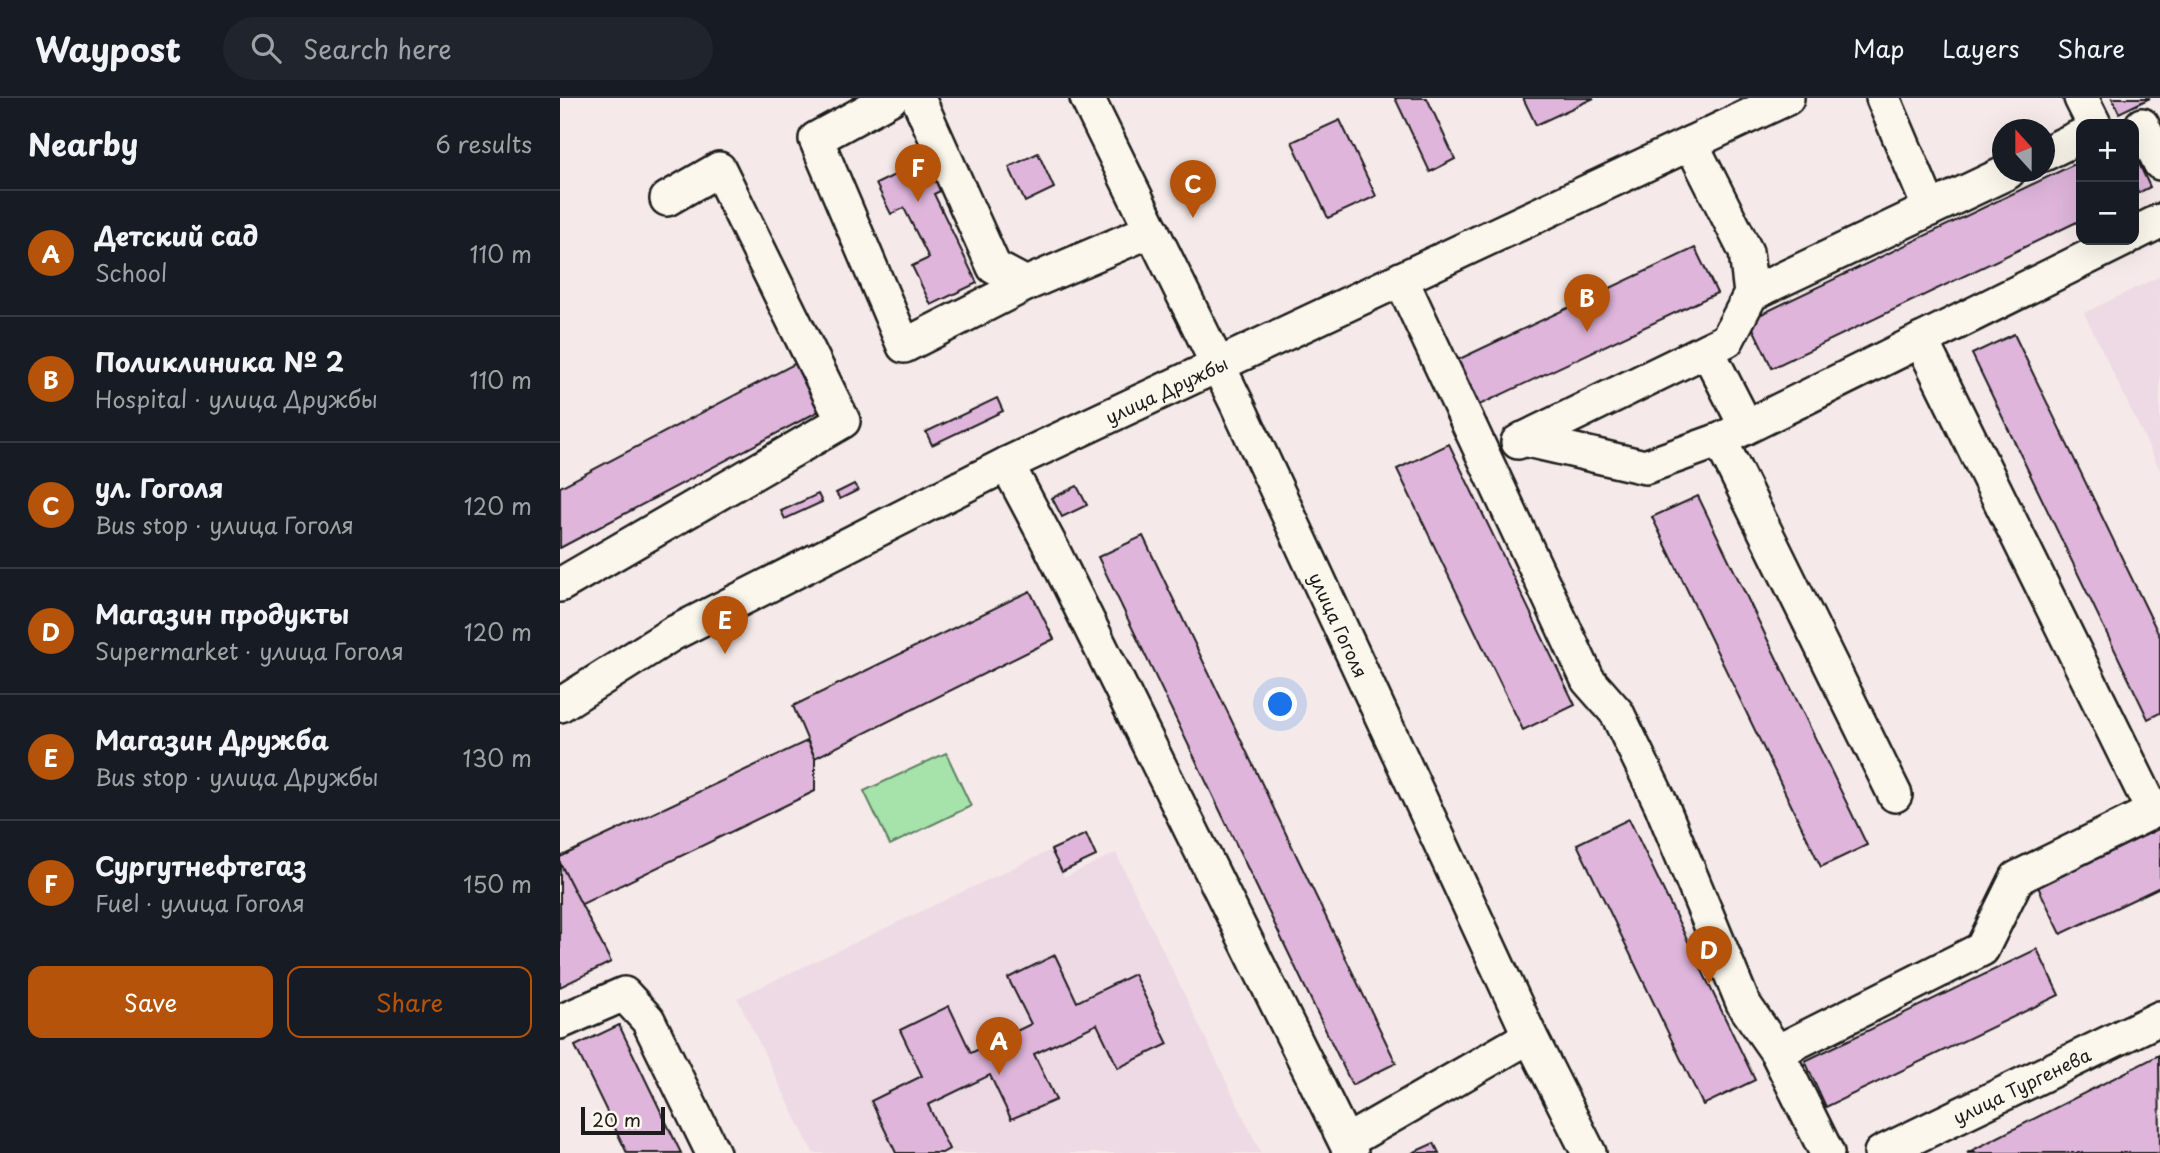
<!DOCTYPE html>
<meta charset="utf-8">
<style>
body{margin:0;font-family:"Playpen Sans",sans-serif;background:#20242c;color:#f1f3f6}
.controls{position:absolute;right:21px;top:21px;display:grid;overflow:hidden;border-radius:14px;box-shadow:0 7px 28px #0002}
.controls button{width:63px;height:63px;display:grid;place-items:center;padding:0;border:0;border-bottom:2px solid #363941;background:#171b24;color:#f1f3f6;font:35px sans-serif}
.compass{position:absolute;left:1432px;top:21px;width:63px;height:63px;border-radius:50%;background:#171b24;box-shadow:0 7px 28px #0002;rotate:339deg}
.scale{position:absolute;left:21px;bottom:18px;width:84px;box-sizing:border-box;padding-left:7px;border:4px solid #1c1c1c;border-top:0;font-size:19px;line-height:24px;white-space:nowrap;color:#1c1c1c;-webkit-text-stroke:5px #fbf7ec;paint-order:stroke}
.you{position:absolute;left:721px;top:607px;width:24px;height:24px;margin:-18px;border:5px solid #fff;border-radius:50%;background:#1a73e8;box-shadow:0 0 0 10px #1a73e833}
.badge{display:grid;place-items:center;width:46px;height:46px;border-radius:50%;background:#b45309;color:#fff;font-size:23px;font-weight:700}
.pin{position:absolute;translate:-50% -58px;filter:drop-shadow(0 2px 4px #0008)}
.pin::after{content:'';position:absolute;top:37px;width:24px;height:21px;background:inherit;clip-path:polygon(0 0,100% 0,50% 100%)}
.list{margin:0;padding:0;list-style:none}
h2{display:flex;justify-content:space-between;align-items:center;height:91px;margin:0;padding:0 28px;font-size:30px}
h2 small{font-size:23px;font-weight:400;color:#9ea1a6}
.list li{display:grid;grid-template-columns:46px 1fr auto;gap:21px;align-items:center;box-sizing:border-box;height:126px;padding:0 28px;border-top:2px solid #363941}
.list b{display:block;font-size:26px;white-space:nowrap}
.list p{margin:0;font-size:23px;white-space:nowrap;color:#9ea1a6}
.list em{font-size:23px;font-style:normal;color:#9ea1a6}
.actions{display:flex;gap:14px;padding:21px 28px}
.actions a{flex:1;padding:16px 0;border:2px solid #b45309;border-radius:14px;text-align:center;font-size:24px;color:#b45309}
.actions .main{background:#b45309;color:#fff}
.icon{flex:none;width:38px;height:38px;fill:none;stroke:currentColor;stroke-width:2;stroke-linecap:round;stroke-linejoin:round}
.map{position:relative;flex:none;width:1600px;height:1055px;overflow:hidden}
header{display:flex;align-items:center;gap:42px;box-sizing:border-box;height:98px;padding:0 35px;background:#171b24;border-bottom:2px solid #363941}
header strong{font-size:33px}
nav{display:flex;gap:38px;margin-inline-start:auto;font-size:24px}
.search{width:490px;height:63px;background:#20242c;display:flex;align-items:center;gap:18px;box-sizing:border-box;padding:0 24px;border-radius:38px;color:#9ea1a6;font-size:26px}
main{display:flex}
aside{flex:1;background:#171b24}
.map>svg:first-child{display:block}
</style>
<header>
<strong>Waypost</strong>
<div class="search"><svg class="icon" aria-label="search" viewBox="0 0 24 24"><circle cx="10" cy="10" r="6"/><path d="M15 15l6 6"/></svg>Search here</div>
<nav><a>Map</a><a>Layers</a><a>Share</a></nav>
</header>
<main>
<aside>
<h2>Nearby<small>6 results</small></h2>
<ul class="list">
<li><span class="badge">A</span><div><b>Детский сад</b><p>School</p></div><em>110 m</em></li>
<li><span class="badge">B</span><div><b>Поликлиника № 2</b><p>Hospital · улица Дружбы</p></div><em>110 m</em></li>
<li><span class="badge">C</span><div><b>ул. Гоголя</b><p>Bus stop · улица Гоголя</p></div><em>120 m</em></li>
<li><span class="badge">D</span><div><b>Магазин продукты</b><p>Supermarket · улица Гоголя</p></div><em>120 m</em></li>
<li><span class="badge">E</span><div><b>Магазин Дружба</b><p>Bus stop · улица Дружбы</p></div><em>130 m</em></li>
<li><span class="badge">F</span><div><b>Сургутнефтегаз</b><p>Fuel · улица Гоголя</p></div><em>150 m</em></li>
</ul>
<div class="actions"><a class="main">Save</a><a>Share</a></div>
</aside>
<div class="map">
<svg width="1600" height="1055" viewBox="0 0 1600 1055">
<rect width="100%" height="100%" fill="#f5eae9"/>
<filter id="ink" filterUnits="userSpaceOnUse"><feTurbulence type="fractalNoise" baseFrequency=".0143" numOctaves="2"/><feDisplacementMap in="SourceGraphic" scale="14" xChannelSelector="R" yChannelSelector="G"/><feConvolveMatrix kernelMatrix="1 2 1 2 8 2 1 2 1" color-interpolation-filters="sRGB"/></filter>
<g filter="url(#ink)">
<g fill="#eedae5">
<polygon points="1600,178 1600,372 1524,215"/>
<polygon points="491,752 505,779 556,755 701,1055 253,1055 177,900"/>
</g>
<polygon fill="#a5e3ab" stroke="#608064" stroke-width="2" points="386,655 411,708 330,747 304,693"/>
<g fill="#dfb5dc" stroke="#1c1c1c" stroke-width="2">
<polygon points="835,0 867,0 895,61 870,74"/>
<polygon points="963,0 1034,0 976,27"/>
<polygon points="1552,0 1590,0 1559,15"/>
<polygon points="780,22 816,98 768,120 732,44"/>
<polygon points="478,55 494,90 465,104 449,69"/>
<polygon points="1574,55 1590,89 1578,95 1574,85"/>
<polygon points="376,57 390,88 374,96 417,185 371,207 352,168 369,160 344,110 331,116 316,86"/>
<polygon points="1521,63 1521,122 1212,270 1189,222"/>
<polygon points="1135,150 1157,195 913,310 891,265"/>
<polygon points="1454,236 1600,539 1600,615 1588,621 1412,256"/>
<polygon points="236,265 261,312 0,450 0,389"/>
<polygon points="437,300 443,313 372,347 366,334"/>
<polygon points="889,346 1015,607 963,632 837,371"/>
<polygon points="294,386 298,392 280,401 276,395"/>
<polygon points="517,388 527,407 502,419 492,400"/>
<polygon points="258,396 262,404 225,421 221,413"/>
<polygon points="1138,398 1307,747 1261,769 1092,419"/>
<polygon points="583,438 836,965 792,987 538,459"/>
<polygon points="470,493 494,541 255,660 233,608"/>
<polygon points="247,643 255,660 255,693 20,807 0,765 0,759"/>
<polygon points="1069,721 1195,982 1143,1007 1017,746"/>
<polygon points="1600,730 1600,789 1501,836 1478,789"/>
<polygon points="526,736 536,758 502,774 491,752"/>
<polygon points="0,765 51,864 0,889"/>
<polygon points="1477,851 1499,897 1266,1009 1245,963"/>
<polygon points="495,857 517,904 574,876 608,946 558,970 537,926 474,956 496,1002 451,1021 430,977 368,1007 389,1051 382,1055 336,1055 311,1003 362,978 340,932 389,908 411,955 471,926 448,880"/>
<polygon points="59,927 121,1055 67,1055 15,948"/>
<polygon points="1599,957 1600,1055 1407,1055"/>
<polygon points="874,1045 879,1055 852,1055"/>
</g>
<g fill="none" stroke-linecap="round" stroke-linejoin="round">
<defs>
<g id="minor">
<polyline points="331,0 256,41 344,248 466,186"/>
<polyline points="358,0 434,169 466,186 592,132"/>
<path id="s1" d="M527,0L677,306L970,938L1029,1055"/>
<polyline points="1323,0 1370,111"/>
<polyline points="1521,0 1534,26"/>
<polyline points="1582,27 1600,65"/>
<polyline points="1484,56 1521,38"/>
<polyline points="1574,136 1600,123"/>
<polyline points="841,181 1028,582 1057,615 1101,706 1183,905 1217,954 1267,1055"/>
<polyline points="1191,196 1448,74"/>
<polyline points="1361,242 1593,713"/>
<polyline points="1147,252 1186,328"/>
<polyline points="963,341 1085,369 1160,342 1563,142"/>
<polyline points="1160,342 1335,697"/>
<polyline points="958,344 1167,242 1191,196 1186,154 1131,45"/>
<polyline points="447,366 491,449 791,1055"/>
<polyline points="0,487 283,323 159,71 107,101"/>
<path id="s2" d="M0,607L112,536L447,366L1227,0"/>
<polyline points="0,924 64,896 88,922 153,1055"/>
<polyline points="1217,954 1422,851 1457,780 1600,710"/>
<polyline points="786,1044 970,938"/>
<path id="s3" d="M1321,1055L1600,920"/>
</g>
</defs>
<use href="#minor" stroke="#1c1c1c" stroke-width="38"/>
<use href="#minor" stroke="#fbf7ec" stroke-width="33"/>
</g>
</g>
<g text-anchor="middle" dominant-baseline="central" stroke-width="5" stroke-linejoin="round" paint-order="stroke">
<g font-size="18" fill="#1c1c1c" stroke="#fbf7ec">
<text stroke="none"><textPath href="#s2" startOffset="684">улица Дружбы</textPath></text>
<text stroke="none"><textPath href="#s1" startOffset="584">улица Гоголя</textPath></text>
<text stroke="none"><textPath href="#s3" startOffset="156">улица Тургенева</textPath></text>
</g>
</g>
</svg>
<div class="controls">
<button>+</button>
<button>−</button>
</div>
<svg class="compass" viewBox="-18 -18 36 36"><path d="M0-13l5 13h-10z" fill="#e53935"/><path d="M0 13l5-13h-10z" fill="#9ea1a6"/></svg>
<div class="scale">20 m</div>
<div class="you"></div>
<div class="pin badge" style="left:439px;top:977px">A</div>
<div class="pin badge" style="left:1027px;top:234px">B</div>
<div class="pin badge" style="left:633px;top:120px">C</div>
<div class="pin badge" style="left:1149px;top:886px">D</div>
<div class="pin badge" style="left:165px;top:556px">E</div>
<div class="pin badge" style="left:358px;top:104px">F</div>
</div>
</main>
